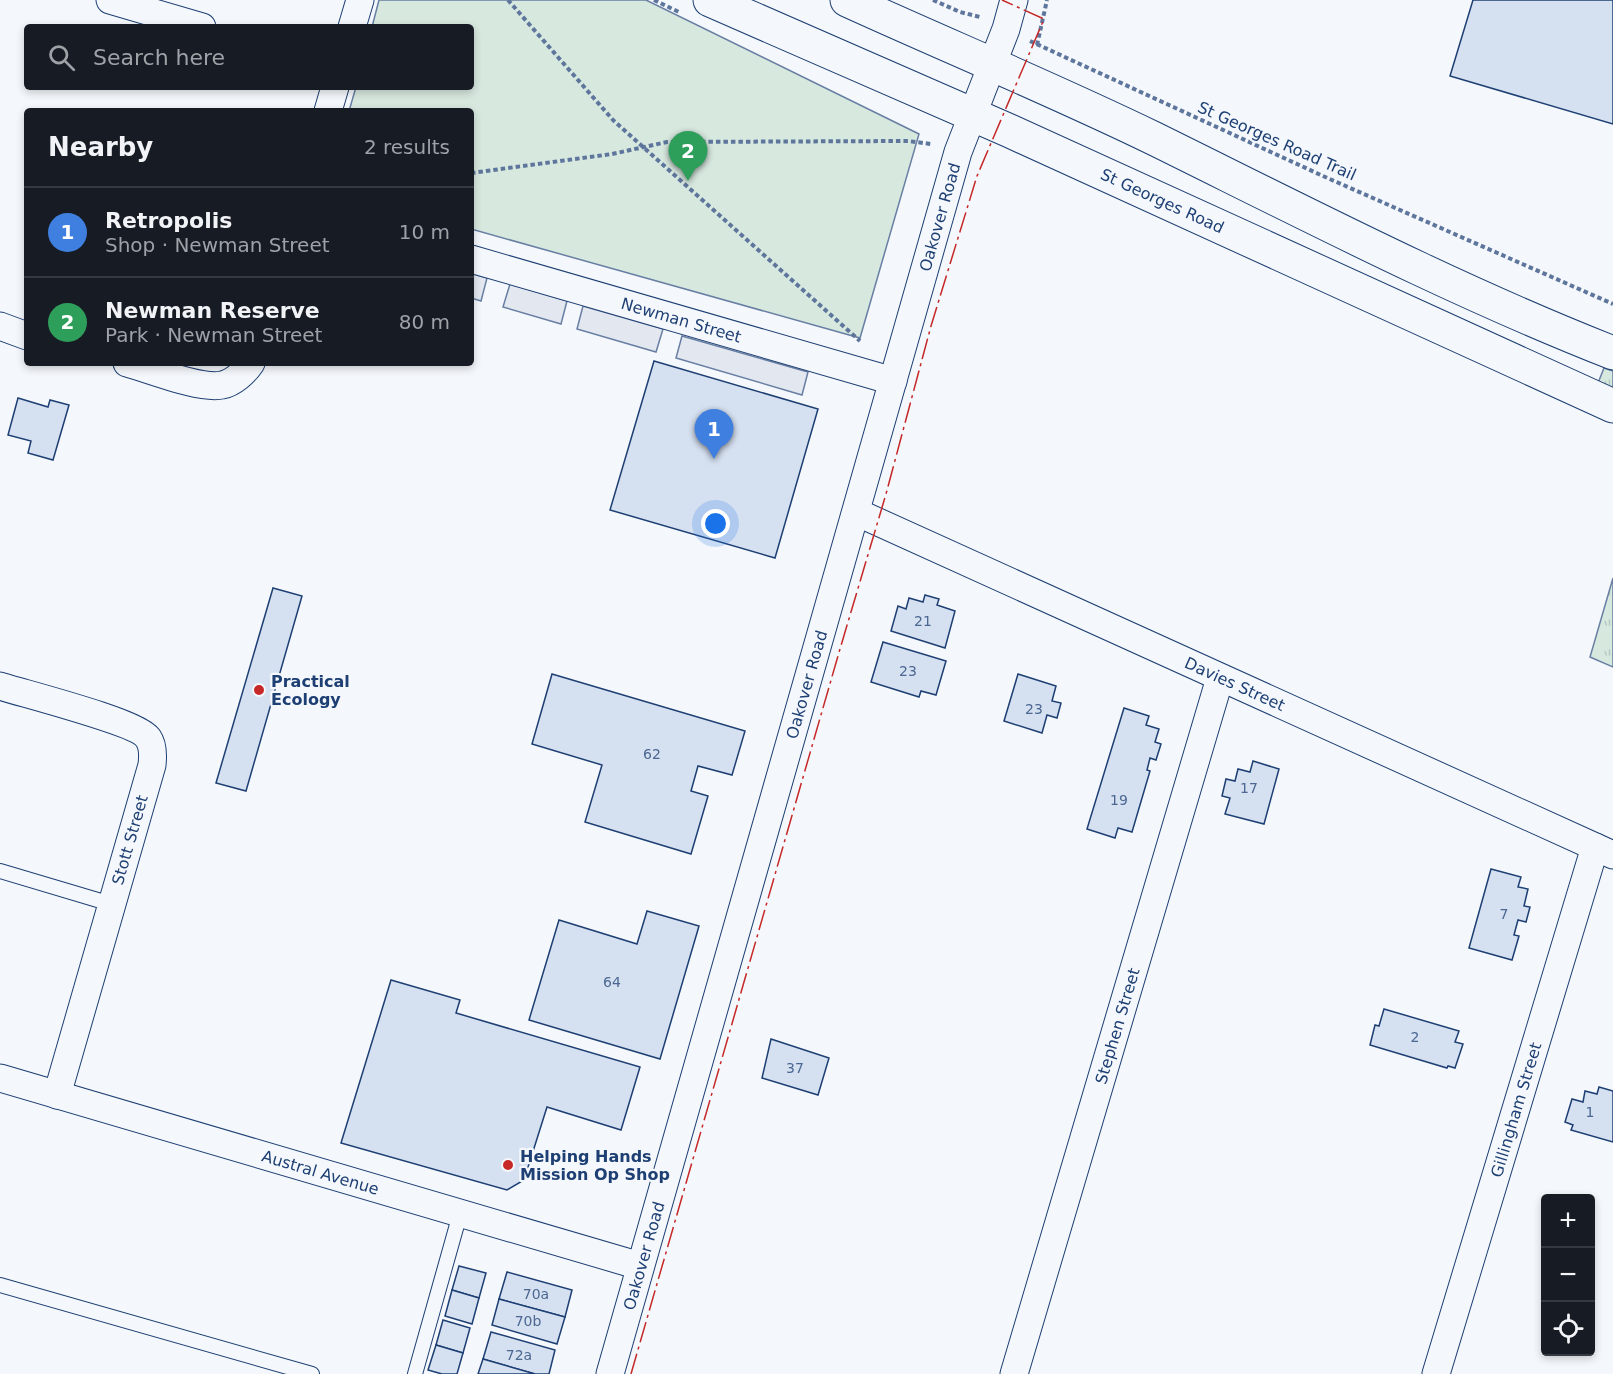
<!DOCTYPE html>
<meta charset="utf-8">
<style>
body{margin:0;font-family:"DejaVu Sans",sans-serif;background:#20242c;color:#f1f3f6}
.controls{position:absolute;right:18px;bottom:18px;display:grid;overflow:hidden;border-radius:6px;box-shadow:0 3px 9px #0003}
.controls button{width:54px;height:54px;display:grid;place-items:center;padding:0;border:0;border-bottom:2px solid #363941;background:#171b24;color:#f1f3f6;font:30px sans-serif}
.you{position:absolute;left:716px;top:524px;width:21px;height:21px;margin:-15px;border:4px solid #fff;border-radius:50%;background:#1a73e8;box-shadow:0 0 0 9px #1a73e833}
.badge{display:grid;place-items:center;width:39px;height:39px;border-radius:50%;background:#7c3aed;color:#fff;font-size:20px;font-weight:700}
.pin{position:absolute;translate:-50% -50px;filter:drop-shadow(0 2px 3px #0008)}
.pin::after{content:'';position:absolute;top:32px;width:21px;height:18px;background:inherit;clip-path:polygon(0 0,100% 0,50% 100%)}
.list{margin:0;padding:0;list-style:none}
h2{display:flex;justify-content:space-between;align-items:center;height:78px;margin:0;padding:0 24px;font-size:26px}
h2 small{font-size:20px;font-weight:400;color:#9ea1a6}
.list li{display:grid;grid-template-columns:39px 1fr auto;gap:18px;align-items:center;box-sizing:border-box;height:90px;padding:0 24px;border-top:2px solid #363941}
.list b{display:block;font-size:22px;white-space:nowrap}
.list p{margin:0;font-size:20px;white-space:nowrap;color:#9ea1a6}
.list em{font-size:20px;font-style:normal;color:#9ea1a6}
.icon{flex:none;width:33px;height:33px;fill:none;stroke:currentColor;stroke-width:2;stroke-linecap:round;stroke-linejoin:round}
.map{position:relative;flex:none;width:1613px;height:1374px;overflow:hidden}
.search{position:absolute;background:#171b24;box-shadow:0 3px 9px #0003;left:24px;top:24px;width:450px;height:66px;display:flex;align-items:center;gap:15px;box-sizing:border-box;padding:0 21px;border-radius:6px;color:#9ea1a6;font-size:22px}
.panel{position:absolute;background:#171b24;box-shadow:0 3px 9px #0003;left:24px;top:108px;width:450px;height:258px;border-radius:6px}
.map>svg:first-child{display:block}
</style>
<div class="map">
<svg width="1613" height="1374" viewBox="0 0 1613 1374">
<defs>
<pattern id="grass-tufts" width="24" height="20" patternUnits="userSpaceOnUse" patternTransform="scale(1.5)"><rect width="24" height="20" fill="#d7e8df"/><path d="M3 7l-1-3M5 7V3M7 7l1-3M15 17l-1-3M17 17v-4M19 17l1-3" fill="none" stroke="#b8c8c3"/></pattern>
</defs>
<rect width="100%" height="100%" fill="#f4f7fb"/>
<g fill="url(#grass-tufts)" stroke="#687fa3" stroke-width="1.5">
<polygon points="1604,368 1613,371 1613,390 1598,383"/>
<polygon points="1613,578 1613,667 1590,657"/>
</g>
<polygon fill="#d7e8df" stroke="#687fa3" stroke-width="1.5" points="379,0 646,0 919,134 860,338 471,229 471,111 349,111 356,87 471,87 471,27 372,27"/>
<g fill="#e3e8f0" stroke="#687fa3" stroke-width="1.5">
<polygon points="471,273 487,278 481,301 471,298"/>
<polygon points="510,284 567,301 561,324 503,307"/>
<polygon points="583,306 663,329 656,352 577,329"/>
<polygon points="682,336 808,372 802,395 676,358"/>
</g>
<g fill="#d5e0f0" stroke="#1d3f73" stroke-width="1.5">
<polygon points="1473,0 1613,0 1613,124 1450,76"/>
<polygon points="654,361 818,409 775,558 610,510"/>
<polygon points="18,398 48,407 50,400 69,405 53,460 28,453 31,441 8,435"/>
<polygon points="273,588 302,596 246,791 216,783"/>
<polygon points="925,595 939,599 937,605 955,611 945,648 891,631 898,606 906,609 909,598 923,602"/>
<polygon points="883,642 946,661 936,695 921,691 919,697 871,682"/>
<polygon points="552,674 745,731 732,775 698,766 691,791 708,796 691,854 585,822 602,765 532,744"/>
<polygon points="1018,674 1056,686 1052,701 1061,703 1057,718 1047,715 1042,733 1004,721"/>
<polygon points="1124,708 1149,716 1146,725 1159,729 1155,742 1161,744 1156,760 1150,758 1147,770 1150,771 1132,832 1118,828 1115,838 1087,829"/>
<polygon points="1253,761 1279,769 1264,824 1225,814 1230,798 1222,796 1226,779 1235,781 1238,769 1250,772"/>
<polygon points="1491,869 1521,877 1518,887 1528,889 1524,906 1530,907 1526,922 1518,920 1514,935 1519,936 1512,960 1469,948"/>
<polygon points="647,911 699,926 660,1059 529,1020 559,920 637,944"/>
<polygon points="391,980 460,1000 456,1013 640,1067 621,1130 547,1107 524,1180 507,1190 341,1143"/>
<polygon points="1384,1009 1459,1031 1455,1042 1463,1044 1455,1068 1448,1066 1447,1068 1370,1045 1375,1025 1379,1026"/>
<polygon points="771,1039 829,1058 818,1095 762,1078"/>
<polygon points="1599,1087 1613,1091 1613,1142 1571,1130 1573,1125 1565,1122 1572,1099 1583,1102 1585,1091 1597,1094"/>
<polygon points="459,1266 486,1273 479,1298 452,1290"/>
<polygon points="507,1272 572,1290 565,1317 499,1299"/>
<polygon points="452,1290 479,1298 472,1324 445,1316"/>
<polygon points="499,1299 565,1317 557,1344 492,1325"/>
<polygon points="443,1320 470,1328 463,1353 436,1345"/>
<polygon points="491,1332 555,1350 549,1374 535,1374 483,1359"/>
<polygon points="436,1345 463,1353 457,1374 442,1374 428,1370"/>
<polygon points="483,1359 535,1374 478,1374"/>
</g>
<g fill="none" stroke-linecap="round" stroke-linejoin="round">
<defs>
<g id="service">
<polyline points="0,871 111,904"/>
<polyline points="0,1285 312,1374"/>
<polyline points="415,1374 460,1214"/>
</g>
<g id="minor">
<polyline points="110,0 202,27"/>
<polyline points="352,27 360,0"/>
<polyline points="328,111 335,87"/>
<path id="s1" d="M471,259L893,381"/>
<polyline points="0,326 27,336"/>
<path d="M127,363C149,369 201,390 222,385C233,383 245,372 251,363"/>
<path id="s2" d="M856,512L1613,855"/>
<path d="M0,686C25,694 137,722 148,738C153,745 153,756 152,765L57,1095"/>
<path id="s3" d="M0,1078L640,1266"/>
<path id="s4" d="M610,1374L958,152L1006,29L1014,0"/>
<path id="s5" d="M1014,1374L1220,678"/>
<path id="s6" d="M1436,1374L1595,847"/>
</g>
<g id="trunk">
<path id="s7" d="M710,0L1010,131L1613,406"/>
<path d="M847,0C948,46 1052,89 1153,138C1305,213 1455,291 1613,353"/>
</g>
</defs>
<use href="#service" stroke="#1d3f73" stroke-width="16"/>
<use href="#minor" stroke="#1d3f73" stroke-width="29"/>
<use href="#trunk" stroke="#1d3f73" stroke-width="35"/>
<g stroke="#5e769c" stroke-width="4" stroke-dasharray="4.5 3" stroke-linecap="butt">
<polyline points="508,0 613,120 860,341"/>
<polyline points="654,0 681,13"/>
<polyline points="933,0 960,12 980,17"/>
<polyline points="1030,41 1323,176 1613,304"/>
<polyline points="1037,45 1047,0"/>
<polyline points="471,173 612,154 667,142 908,141 931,144"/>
</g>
<use href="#service" stroke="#f4f7fb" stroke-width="14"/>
<use href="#minor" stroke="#f4f7fb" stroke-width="27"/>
<use href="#trunk" stroke="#f4f7fb" stroke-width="33"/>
<polyline stroke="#c62828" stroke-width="1.5" stroke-dasharray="21 4.5 3 4.5" stroke-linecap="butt" points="631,1374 840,649 886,494 931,326 977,176 1044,19 1002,0"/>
</g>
<g fill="#c62828" stroke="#f4f7fb" stroke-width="2">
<circle cx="259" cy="690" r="6"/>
<circle cx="508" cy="1165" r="6"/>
</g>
<g text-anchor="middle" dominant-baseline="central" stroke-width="4.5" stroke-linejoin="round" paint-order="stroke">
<g font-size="14" fill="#4b6792">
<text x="923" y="621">21</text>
<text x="908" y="671">23</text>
<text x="1034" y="709">23</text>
<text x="652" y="754">62</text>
<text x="1249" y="788">17</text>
<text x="1119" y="800">19</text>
<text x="1504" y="914">7</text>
<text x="612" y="982">64</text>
<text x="1415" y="1037">2</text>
<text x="795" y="1068">37</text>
<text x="1590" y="1112">1</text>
<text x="536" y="1294">70a</text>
<text x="528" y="1321">70b</text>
<text x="519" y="1355">72a</text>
</g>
<g font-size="16" fill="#1d3f73" stroke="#f4f7fb">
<text transform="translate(1277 141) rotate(24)">St Georges Road Trail</text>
<text stroke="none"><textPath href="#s7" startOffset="495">St Georges Road</textPath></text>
<text stroke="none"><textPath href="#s4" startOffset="1203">Oakover Road</textPath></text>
<text stroke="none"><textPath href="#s1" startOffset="219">Newman Street</textPath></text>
<text stroke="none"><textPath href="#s2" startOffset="416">Davies Street</textPath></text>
<text stroke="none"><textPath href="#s4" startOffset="717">Oakover Road</textPath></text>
<text transform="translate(130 840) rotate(-74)">Stott Street</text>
<text stroke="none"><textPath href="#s5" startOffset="363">Stephen Street</textPath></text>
<text stroke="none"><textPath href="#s6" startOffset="276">Gillingham Street</textPath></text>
<text stroke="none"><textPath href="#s3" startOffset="334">Austral Avenue</textPath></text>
<text stroke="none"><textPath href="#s4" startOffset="123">Oakover Road</textPath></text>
</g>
<g font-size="16" font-weight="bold" fill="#1d3f73" stroke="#f4f7fb" text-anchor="start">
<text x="271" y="681">Practical<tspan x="271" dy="18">Ecology</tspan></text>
<text x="520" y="1156">Helping Hands<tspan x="520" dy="18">Mission Op Shop</tspan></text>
</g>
</g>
</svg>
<div class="controls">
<button>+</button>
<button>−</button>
<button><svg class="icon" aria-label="locate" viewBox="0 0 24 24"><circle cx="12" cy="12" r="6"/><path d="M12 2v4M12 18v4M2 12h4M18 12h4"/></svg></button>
</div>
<div class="you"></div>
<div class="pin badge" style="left:714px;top:459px;background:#3f7fe0">1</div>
<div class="pin badge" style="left:688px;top:181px;background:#2e9e5b">2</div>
<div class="search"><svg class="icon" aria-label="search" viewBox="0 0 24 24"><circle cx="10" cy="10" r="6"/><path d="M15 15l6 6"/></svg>Search here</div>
<section class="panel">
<h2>Nearby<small>2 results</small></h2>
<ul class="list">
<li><span class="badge" style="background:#3f7fe0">1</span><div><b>Retropolis</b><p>Shop · Newman Street</p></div><em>10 m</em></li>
<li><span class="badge" style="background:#2e9e5b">2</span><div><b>Newman Reserve</b><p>Park · Newman Street</p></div><em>80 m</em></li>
</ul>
</section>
</div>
